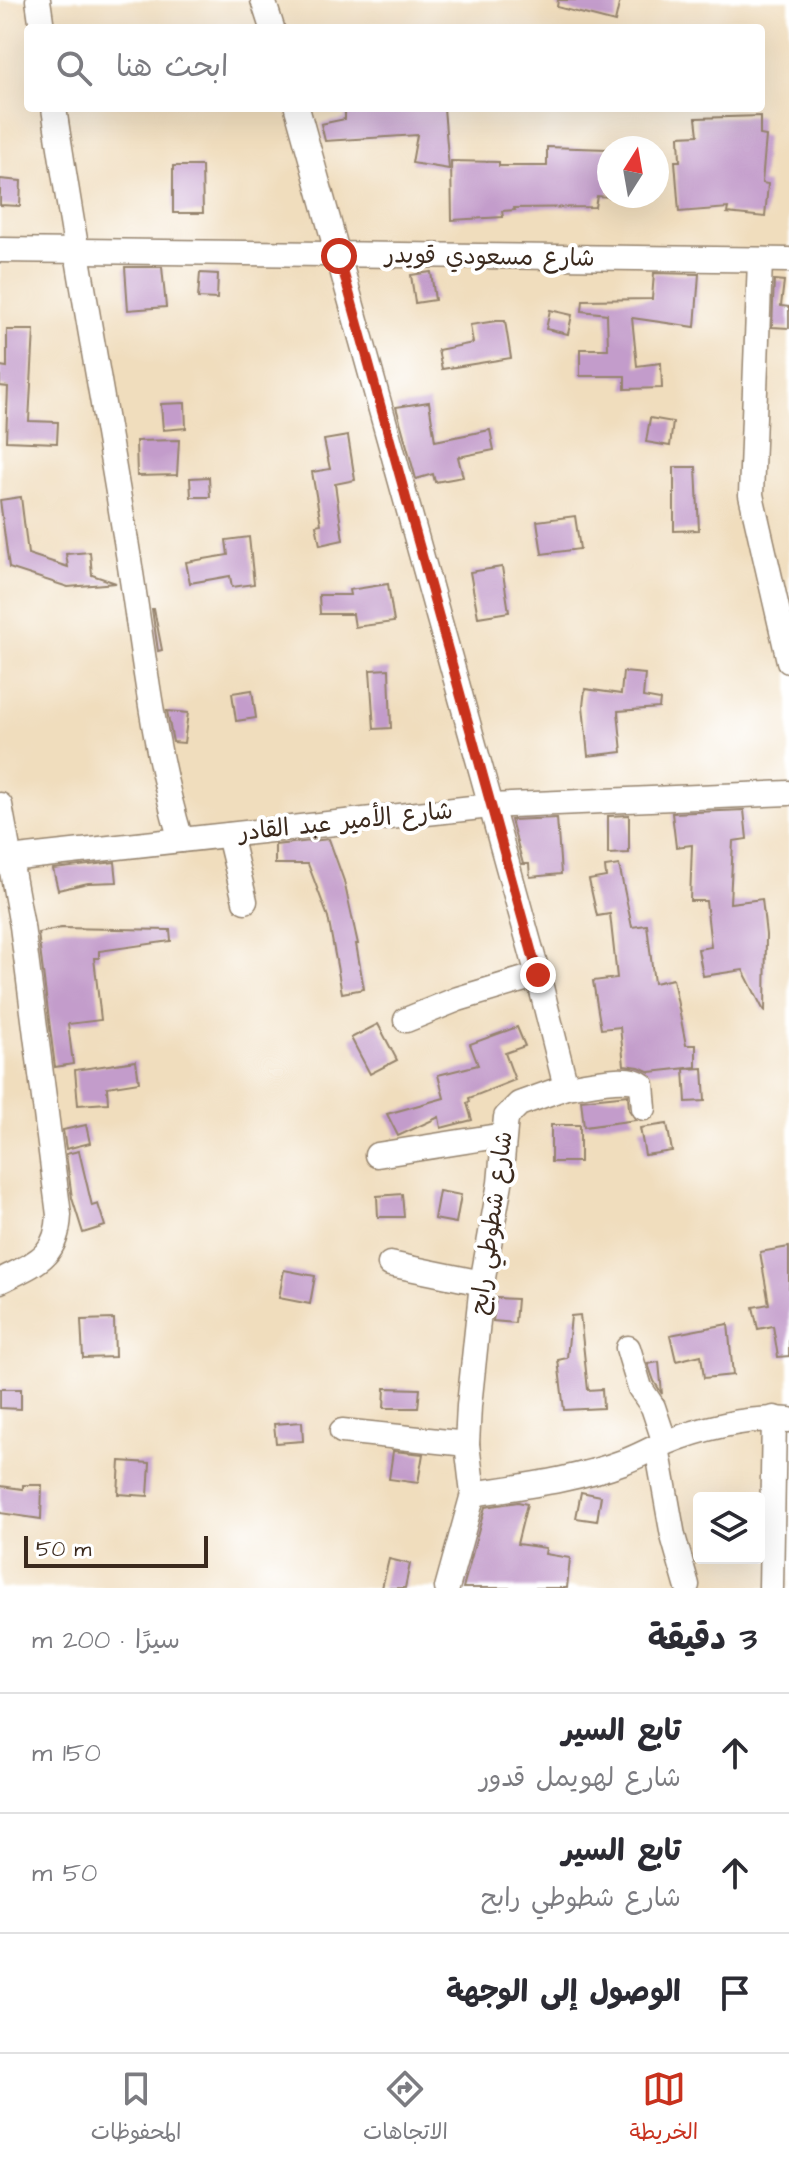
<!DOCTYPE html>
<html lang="ar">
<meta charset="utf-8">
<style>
body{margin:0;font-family:"Architects Daughter","Playpen Sans Arabic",sans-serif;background:#f2f2f3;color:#2b2b33;direction:rtl}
.controls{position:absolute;right:24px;bottom:24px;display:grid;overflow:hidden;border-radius:8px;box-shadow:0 8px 32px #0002}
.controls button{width:72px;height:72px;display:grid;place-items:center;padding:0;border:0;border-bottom:2px solid #e1e1e2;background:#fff;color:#2b2b33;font:40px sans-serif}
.compass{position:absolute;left:597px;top:136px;width:72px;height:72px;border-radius:50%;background:#fff;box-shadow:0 8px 32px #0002;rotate:11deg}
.scale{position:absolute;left:24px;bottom:20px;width:184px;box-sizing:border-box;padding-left:8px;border:4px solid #3b2a1e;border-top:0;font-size:22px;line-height:28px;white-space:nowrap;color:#3b2a1e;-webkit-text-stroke:6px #fff;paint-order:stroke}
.stop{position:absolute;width:24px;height:24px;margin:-18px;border:6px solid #c8321e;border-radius:50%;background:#fff}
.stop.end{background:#c8321e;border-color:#fff;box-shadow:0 2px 8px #0008}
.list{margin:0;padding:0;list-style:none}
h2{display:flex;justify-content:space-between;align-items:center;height:104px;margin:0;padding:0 32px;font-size:34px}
h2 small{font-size:26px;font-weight:400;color:#7c7c81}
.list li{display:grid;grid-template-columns:52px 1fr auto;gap:24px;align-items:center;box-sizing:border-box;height:120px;padding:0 32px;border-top:2px solid #e1e1e2}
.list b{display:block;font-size:30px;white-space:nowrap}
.list p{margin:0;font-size:26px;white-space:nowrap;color:#7c7c81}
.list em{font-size:26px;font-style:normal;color:#7c7c81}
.icon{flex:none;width:44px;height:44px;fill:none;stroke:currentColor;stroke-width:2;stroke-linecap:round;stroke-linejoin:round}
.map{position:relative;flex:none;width:789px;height:1588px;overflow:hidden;direction:ltr}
.search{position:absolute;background:#fff;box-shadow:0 8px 32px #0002;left:24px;right:24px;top:24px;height:88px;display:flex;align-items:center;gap:20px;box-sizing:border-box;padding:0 28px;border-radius:8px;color:#7c7c81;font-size:30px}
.sheet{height:464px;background:#fff}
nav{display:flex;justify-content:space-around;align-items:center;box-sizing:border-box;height:112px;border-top:2px solid #e1e1e2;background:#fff;font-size:22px;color:#7c7c81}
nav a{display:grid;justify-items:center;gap:4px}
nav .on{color:#c8321e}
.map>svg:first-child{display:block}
</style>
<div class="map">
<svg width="789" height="1588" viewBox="0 0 789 1588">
<rect width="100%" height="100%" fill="#fff"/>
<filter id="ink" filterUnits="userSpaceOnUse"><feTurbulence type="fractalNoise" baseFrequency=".0125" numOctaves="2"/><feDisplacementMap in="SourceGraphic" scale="16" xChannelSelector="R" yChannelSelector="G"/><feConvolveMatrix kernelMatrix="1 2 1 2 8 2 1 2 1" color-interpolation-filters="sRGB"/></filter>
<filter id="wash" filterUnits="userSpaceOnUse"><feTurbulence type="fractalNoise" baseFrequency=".006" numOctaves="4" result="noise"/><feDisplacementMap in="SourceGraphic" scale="32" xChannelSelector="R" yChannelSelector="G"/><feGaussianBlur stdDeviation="1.8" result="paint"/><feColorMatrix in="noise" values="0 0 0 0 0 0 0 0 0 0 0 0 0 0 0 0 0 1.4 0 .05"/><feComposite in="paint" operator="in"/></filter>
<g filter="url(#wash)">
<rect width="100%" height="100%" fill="#f0ddbd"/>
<g id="blocks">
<g fill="#c39ccb">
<polygon points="558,0 620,0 615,22 557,7"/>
<polygon points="345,108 444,108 449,169 412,163 417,135 325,141 321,124 345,119"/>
<polygon points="760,116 760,135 766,136 762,183 768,184 765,217 727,213 728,208 679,212 675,161 680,161 679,136 698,135 696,118"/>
<polygon points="547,147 608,149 609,197 597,196 595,207 514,208 515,210 502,211 503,217 452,220 451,161 499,162 499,166 547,166"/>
<polygon points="173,166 202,166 203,213 173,213"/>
<polygon points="0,179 21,181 20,206 0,205"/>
<polygon points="125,267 162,267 166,307 128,310"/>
<polygon points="431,272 435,300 415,303 411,275"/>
<polygon points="200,273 218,274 217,299 198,298"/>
<polygon points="654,273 699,274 695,327 632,318 637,366 661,363 662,388 625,389 625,376 580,376 580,349 608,349 607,314 582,311 583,300 652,299"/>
<polygon points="774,280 784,281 781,306 789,307 789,328 772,327"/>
<polygon points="550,310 572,315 568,334 546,329"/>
<polygon points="496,321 505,321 511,358 442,369 438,350 473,343 470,325"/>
<polygon points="7,330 34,330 29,421 58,422 57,443 6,441 8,387 0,386 0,366 7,367"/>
<polygon points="429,402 435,441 490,430 494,450 458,457 463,477 435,482 433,474 416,479 396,407"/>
<polygon points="185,403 186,428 163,430 161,404"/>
<polygon points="650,418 673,422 670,446 646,442"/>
<polygon points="348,436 355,480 335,484 343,540 320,545 316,525 321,524 312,472 330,469 324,440"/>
<polygon points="179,440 177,475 137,476 136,441"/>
<polygon points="674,467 696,467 699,530 674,531"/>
<polygon points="209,477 210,497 191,497 190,478"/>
<polygon points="21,497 28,554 68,567 66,554 90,552 92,575 116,583 68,587 9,568 0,500"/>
<polygon points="575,516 580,549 542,554 537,521"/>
<polygon points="249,537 254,584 232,587 230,576 190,583 186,562 228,555 226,540"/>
<polygon points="502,567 509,612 478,617 470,572"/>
<polygon points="388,584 394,622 355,627 353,614 320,614 319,595 350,595 349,590"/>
<polygon points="152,609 154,609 162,650 158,651"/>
<polygon points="389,669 391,728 374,729 370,670"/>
<polygon points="623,672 645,674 643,697 660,700 659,708 618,711 622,752 588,756 583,706 585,689 621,694"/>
<polygon points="252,690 256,718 236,721 232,693"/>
<polygon points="167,711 188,713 184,743 173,742"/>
<polygon points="744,810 747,839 733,841 730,903 762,899 766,935 765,1013 743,970 703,976 698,949 711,947 706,901 690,901 692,845 676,847 672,813"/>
<polygon points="629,815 629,853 608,854 608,816"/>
<polygon points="557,818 561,874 530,877 529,864 523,864 511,820"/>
<polygon points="329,839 344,881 358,944 356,944 364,989 342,993 328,917 308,864 275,864 275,845"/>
<polygon points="115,862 117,882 88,883 58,890 53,869"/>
<polygon points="619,865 632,927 647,925 654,983 673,979 686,1045 696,1045 696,1067 650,1072 639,1067 624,1065 620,1027 601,1029 593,981 617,978 610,914 597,916 589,880 606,877 605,867"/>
<polygon points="61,928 170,930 171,941 99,951 99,958 94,958 101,1020 68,1024 73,1064 55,1067 38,933"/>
<polygon points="378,1024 397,1060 370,1074 351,1038"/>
<polygon points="517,1027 525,1046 505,1053 515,1080 469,1098 470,1102 467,1103 472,1120 441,1128 439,1117 398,1136 387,1114 444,1098 438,1075 478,1065 470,1044"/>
<polygon points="136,1061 139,1082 107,1087 108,1103 78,1105 75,1070"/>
<polygon points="703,1068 705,1101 686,1102 684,1069"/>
<polygon points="628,1095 629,1110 636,1120 584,1127 581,1100"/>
<polygon points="667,1124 672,1151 645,1155 640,1128"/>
<polygon points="86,1125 90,1143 66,1149 63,1130"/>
<rect x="551" y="1125" width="29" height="37"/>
<polygon points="79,1151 92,1206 98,1204 105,1226 83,1233 72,1198 66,1154"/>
<polygon points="439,1191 461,1195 456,1223 434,1219"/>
<polygon points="402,1194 404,1217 378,1217 377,1196"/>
<polygon points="789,1247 789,1356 778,1357 773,1326 758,1329 753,1307 769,1304 760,1252"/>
<polygon points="284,1270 315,1276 310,1304 279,1298"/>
<polygon points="496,1298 517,1299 515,1323 493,1321"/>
<polygon points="580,1315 588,1390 602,1389 603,1408 564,1410 558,1360 567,1358 571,1316"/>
<polygon points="114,1319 115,1357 83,1358 81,1320"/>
<polygon points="728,1324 733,1375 704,1378 701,1355 676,1361 670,1335"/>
<polygon points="659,1362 662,1394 654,1381 648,1364"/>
<polygon points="385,1388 420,1389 418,1408 384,1408"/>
<polygon points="0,1389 21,1389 21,1409 0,1408"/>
<polygon points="302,1422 303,1441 276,1443 274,1424"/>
<polygon points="393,1451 423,1454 418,1483 389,1479"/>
<polygon points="120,1461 150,1463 148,1496 118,1494"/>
<polygon points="23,1485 42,1485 41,1519 0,1513 0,1486 23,1489"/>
<polygon points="581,1492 601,1496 597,1521 576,1518"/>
<polygon points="518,1502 527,1504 517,1544 546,1548 545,1554 570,1558 567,1588 463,1588 485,1507"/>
<polygon points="389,1559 410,1564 405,1588 382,1588"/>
</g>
</g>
</g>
<g filter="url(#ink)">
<use href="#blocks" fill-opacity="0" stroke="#96846e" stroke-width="2"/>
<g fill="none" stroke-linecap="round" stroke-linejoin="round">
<defs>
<g id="minor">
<polyline points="38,0 42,28"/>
<polyline points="263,0 272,28"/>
<path d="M54,108C75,251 102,392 125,535C142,636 151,742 181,840"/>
<polyline points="297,108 538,975 566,1087 519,1104 506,1117 500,1183 482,1283 469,1406 467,1444 473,1494 447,1588"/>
<polyline points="0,250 789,260"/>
<polyline points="760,260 751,495 789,661"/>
<path d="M0,805L22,926L59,1215C57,1258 35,1263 0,1281"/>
<polyline points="229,835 245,901"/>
<polyline points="0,860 490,806 789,793"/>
<polyline points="406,1020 458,999 538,975"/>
<path d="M566,1087C585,1085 628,1073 642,1085L644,1108"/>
<polyline points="377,1155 504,1135"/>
<polyline points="390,1264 482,1283"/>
<polyline points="628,1348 640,1388 653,1407 665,1443"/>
<polyline points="342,1431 467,1444"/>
<polyline points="657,1447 673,1536 687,1585"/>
<path d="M473,1494C523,1486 575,1480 623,1462C637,1457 649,1450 663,1444C699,1429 749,1416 789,1420"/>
<polyline points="771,1588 774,1418"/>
</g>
</defs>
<use href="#minor" stroke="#96846e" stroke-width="27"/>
<use href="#minor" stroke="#fff" stroke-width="24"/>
</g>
</g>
<g fill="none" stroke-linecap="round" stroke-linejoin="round" filter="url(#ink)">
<polyline stroke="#c8321e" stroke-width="10" points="339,256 538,975"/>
</g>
<g text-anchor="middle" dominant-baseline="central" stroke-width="8" stroke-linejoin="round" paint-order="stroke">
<g font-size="24" fill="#3b2a1e" stroke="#fff">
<text transform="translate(490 257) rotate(1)">شارع مسعودي قويدر</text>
<text transform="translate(346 822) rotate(-6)">شارع الأمير عبد القادر</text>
<text transform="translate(492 1223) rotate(-82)">شارع شطوطي رابح</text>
</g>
</g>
</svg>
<div class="controls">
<button><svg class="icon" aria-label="layers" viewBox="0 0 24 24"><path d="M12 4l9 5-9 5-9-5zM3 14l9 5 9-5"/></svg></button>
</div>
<svg class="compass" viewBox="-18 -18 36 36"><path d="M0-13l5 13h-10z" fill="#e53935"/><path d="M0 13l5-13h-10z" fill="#7c7c81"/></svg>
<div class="scale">50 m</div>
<div class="stop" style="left:339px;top:256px"></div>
<div class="stop end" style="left:538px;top:975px"></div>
<div class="search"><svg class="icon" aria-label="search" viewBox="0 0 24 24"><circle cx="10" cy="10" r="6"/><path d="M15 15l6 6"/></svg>ابحث هنا</div>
</div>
<section class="sheet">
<h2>3 دقيقة<small>سيرًا · 200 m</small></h2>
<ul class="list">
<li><svg class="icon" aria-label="ahead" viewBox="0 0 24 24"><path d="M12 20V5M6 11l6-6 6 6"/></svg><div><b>تابع السير</b><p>شارع لهويمل قدور</p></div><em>150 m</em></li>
<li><svg class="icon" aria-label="ahead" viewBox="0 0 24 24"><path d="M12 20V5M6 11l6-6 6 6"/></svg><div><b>تابع السير</b><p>شارع شطوطي رابح</p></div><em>50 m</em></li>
<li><svg class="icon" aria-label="arrive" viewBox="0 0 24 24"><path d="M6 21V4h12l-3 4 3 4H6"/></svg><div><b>الوصول إلى الوجهة</b></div></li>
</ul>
</section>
<nav>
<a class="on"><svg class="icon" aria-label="map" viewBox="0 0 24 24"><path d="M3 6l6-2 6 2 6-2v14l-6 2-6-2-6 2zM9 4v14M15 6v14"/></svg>الخريطة</a>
<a><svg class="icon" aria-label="directions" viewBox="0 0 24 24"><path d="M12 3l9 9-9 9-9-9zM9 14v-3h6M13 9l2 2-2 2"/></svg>الاتجاهات</a>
<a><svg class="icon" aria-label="saved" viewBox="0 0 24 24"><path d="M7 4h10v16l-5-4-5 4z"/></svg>المحفوظات</a>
</nav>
